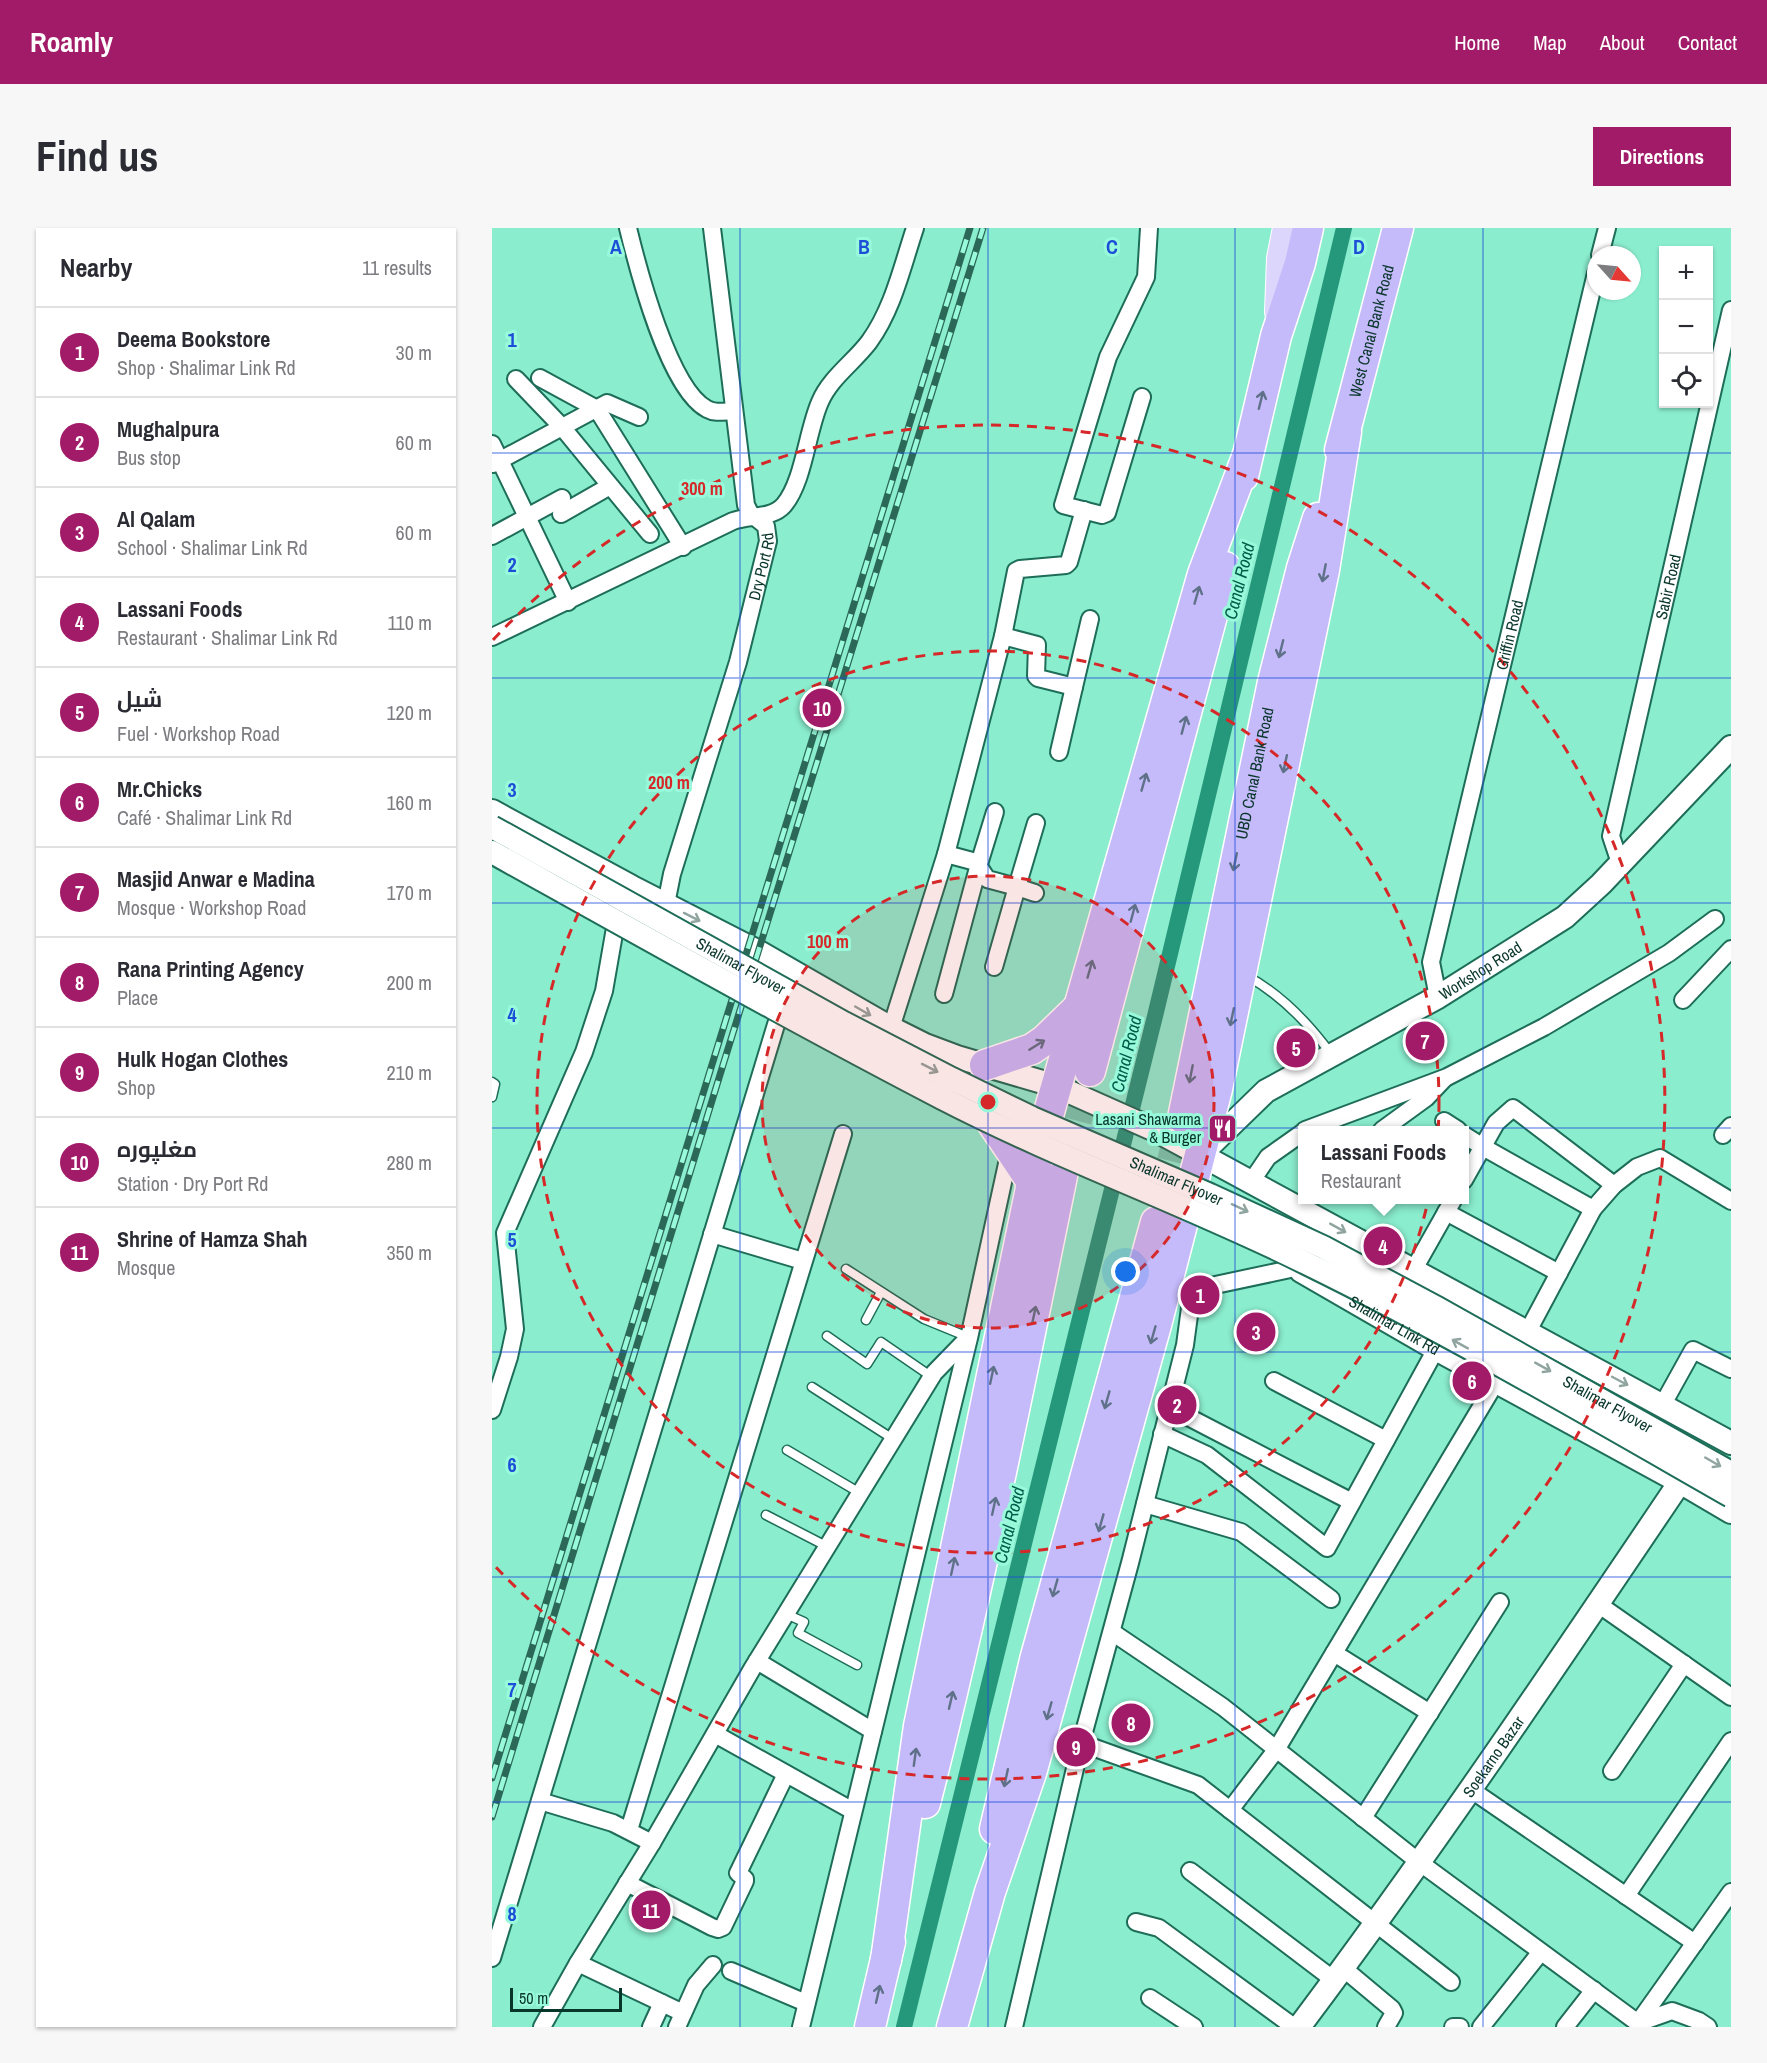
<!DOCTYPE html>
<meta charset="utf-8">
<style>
body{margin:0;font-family:"Archivo Narrow",Cairo,sans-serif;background:#f7f7f7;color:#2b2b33}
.controls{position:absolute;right:18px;top:18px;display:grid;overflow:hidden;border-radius:0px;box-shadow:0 2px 4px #0004}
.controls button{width:54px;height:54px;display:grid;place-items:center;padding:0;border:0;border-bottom:2px solid #e1e1e2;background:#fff;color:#2b2b33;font:30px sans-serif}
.compass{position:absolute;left:1095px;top:18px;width:54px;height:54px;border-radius:50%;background:#fff;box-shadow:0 2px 4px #0004;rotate:117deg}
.scale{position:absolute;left:18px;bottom:15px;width:112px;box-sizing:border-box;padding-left:6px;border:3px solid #09362b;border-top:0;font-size:16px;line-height:21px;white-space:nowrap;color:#09362b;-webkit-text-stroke:4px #98fadb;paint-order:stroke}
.you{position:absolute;left:634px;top:1044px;width:21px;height:21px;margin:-15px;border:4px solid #fff;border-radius:50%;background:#1a73e8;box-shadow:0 0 0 9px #1a73e833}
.badge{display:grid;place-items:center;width:39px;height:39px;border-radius:50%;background:#a21b68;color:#fff;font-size:20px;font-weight:700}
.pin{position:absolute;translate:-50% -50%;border:3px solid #fff;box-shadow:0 2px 6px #0006}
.popup{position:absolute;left:806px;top:898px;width:171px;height:78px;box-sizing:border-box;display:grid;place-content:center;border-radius:0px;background:#fff;filter:drop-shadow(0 2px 4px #0005);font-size:20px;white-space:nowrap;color:#7c7c81}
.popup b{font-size:22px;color:#2b2b33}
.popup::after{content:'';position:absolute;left:50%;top:100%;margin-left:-12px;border:12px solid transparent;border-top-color:#fff}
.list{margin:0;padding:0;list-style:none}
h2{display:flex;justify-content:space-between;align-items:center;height:78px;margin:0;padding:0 24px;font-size:26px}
h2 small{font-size:20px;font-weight:400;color:#7c7c81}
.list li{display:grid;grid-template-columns:39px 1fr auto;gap:18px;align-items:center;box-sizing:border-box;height:90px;padding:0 24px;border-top:2px solid #e1e1e2}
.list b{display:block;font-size:22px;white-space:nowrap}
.list p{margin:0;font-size:20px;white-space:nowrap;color:#7c7c81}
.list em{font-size:20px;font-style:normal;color:#7c7c81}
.icon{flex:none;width:33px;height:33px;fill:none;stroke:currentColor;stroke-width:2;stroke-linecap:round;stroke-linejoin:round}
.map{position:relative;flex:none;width:1239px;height:1799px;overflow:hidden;border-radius:0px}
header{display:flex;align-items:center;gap:36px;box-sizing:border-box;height:84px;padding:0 30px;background:#a21b68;color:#fff}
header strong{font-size:28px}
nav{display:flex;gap:33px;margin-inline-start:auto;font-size:21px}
.intro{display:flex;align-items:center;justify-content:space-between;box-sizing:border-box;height:144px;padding:0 36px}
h1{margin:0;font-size:42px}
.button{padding:15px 27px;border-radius:0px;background:#a21b68;color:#fff;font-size:21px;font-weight:700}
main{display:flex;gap:36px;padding:0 36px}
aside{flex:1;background:#fff;border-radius:0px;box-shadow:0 2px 4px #0004}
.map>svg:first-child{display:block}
</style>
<header>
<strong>Roamly</strong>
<nav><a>Home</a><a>Map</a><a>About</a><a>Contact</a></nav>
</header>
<div class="intro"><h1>Find us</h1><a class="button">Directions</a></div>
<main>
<aside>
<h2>Nearby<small>11 results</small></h2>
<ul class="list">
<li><span class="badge">1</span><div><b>Deema Bookstore</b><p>Shop · Shalimar Link Rd</p></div><em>30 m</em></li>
<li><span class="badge">2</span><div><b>Mughalpura</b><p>Bus stop</p></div><em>60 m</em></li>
<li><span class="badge">3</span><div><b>Al Qalam</b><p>School · Shalimar Link Rd</p></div><em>60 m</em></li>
<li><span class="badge">4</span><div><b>Lassani Foods</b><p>Restaurant · Shalimar Link Rd</p></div><em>110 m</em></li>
<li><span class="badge">5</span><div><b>شیل</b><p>Fuel · Workshop Road</p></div><em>120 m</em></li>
<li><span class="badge">6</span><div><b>Mr.Chicks</b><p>Café · Shalimar Link Rd</p></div><em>160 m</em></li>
<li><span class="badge">7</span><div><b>Masjid Anwar e Madina</b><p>Mosque · Workshop Road</p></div><em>170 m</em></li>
<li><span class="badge">8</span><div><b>Rana Printing Agency</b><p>Place</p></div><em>200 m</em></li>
<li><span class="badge">9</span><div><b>Hulk Hogan Clothes</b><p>Shop</p></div><em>210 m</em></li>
<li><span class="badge">10</span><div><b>مغلپورہ</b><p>Station · Dry Port Rd</p></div><em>280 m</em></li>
<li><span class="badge">11</span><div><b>Shrine of Hamza Shah</b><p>Mosque</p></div><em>350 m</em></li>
</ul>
</aside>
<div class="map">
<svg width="1239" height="1799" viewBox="0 0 1239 1799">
<rect width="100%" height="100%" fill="#8aedce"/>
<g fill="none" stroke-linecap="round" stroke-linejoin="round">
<polyline stroke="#25977b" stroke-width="16" points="412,1799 664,784 852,0"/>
<g stroke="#70c8ad" stroke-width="30" stroke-dasharray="30 15" stroke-linecap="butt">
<polyline points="573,936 598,843"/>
<polyline points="669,977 691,890"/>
</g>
<defs>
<g id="lane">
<path d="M755,748C788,766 817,796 839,826"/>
<polyline points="0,854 3,856 0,869"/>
<polyline points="354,1041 432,1091 476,1109"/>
<polyline points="374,1092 389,1064"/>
<polyline points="335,1108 375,1136 389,1114 440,1149"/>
<polyline points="320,1159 401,1211"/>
<polyline points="295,1222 368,1265"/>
<polyline points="274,1287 336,1319"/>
<polyline points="294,1386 312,1394 306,1405 365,1437"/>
</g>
<g id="street">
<path d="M136,0C146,41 177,161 215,181C224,186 233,183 242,183"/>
<polyline points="1108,27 1115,0"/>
<polyline points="48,150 105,181 191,319"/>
<polyline points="24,151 70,199 158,306"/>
<polyline points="650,169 615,285 610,287 571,277 616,129 654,49 657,0"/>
<polyline points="0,216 76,374"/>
<polyline points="1,236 115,175 147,189"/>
<polyline points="69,286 118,258"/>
<polyline points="0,308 70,270"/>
<polyline points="511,408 524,343 528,341 574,337 577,334 592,282"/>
<path d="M0,409L241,293C257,287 280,291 292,277C312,253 315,203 328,174C338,150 362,134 377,114C401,81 410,39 423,0"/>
<polyline points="567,524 582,459"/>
<polyline points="454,626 484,634 495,651 525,659 502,739"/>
<path id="s1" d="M1128,635L1119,608L1239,82"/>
<polyline points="543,665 525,659 544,595"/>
<path id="s2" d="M174,676L180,646L246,434L276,313L274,298L258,285L254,277L220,0"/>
<polyline points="452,766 487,636 503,584"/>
<path id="s3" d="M946,769L939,734L1104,45"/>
<polyline points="1191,772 1239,721"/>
<polyline points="399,800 454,626 511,408 545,417 544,448 546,450 582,459 598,391"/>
<polyline points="952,893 966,902"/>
<polyline points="813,902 955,849 1052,799 1177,725 1223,691"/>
<polyline points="890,902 934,870 952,851"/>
<polyline points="972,907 991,919 1101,981"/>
<polyline points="1231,907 1239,898"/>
<polyline points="972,952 1004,895 1021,880 1122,957"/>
<polyline points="759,954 776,929 810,905"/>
<polyline points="954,984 1067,1045"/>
<polyline points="220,1006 311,1033"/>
<polyline points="922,1041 961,972"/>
<polyline points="1036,1103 1101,981 1122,957 1145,939 1168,930 1239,973"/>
<polyline points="782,1153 894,1212"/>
<polyline points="1171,1176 1201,1122 1239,1141"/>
<polyline points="677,1179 860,1274"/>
<polyline points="0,1182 17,1129 23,1101 13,1005 92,824 112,763 123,700"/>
<polyline points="670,1206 715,1227 835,1320 944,1121"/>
<polyline points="653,1276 749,1304 839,1371"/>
<polyline points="1106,1376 1239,1469"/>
<polyline points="620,1404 731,1479 927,1634 1146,1795 1239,1664"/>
<polyline points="842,1425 938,1485"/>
<polyline points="265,1433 381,1503"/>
<polyline points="223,1506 361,1583"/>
<polyline points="589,1515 706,1557 959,1754"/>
<polyline points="1120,1543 1192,1436"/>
<polyline points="978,1561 1203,1715"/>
<polyline points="48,1573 121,1595 160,1615"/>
<polyline points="738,1582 784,1522 1004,1154"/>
<polyline points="871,1590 1008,1374"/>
<polyline points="137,1602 351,906"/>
<polyline points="698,1643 842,1752"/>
<polyline points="135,1655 220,1699 226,1701 231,1699 253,1653 253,1651 246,1645 247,1643 294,1546"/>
<polyline points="1134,1668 1239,1513"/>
<polyline points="644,1694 667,1700 802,1799"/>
<polyline points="0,1730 286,790"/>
<polyline points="86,1735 191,1785"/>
<polyline points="851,1740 900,1781 902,1785 894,1799"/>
<polyline points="239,1743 314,1775"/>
<polyline points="658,1770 702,1799"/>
<polyline points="1146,1795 1180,1783 1207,1793 1216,1799"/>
<polyline points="50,1799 86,1735 160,1615 260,1441 442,1145 476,1110"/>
<polyline points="159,1799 170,1775"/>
<polyline points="185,1799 204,1757 221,1737"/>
<polyline points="309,1799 477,1110 518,922"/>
<polyline points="522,1799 589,1515 638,1335 693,1117 698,1080 714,1059 803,1040"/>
<polyline points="961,1799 968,1799"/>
<polyline points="989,1799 1044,1730"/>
<polyline points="1073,1799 1102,1762"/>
</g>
<g id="secondary">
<polyline points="0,583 140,659 267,724 399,800 433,817 465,829 564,858 665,903 1239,1215"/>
<path id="s4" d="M708,927L774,863L946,769L1073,689L1109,656L1239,519"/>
<path id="s5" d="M809,1043L944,1121L1188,1254L1239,1284"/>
<path id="s6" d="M807,1799C940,1622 1064,1438 1188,1254"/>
</g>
<polyline id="primary" points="786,84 788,30 794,0"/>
<g id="highway">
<path id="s7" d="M848,222L906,0"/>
<polyline points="751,248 784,108 808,35 816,0"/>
<polyline points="493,837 540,821 553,812 586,780"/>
<polyline points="598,843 733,339"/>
<polyline points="495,887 540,954"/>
<path id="s8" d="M691,890L781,454L810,340L826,290"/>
<path d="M433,1575C486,1367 527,1157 570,948"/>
<polyline points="503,1601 543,1432 664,994"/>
<polyline points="394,1732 427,1498 549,912 711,346 755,229"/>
<polyline points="378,1799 398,1714"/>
<polyline points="460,1799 498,1664 539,1545 664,1097 725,861 832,342 854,204"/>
</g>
</defs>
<use href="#lane" stroke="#1d6d58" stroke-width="11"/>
<use href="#street" stroke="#1d6d58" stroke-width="20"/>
<use href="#secondary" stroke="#1d6d58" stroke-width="26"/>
<use href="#primary" stroke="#fff" stroke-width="28"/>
<use href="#highway" stroke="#fff" stroke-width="33"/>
<use href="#lane" stroke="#fff" stroke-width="8"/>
<use href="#street" stroke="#fff" stroke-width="16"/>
<use href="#secondary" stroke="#fff" stroke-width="22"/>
<use href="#primary" stroke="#dcd6fc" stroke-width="26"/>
<use href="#highway" stroke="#c5bafa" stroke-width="30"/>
<defs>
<g id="rail">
<polyline points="0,1550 478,0"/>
<polyline points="0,1589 231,837 491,0"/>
</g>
</defs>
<use href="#rail" stroke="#2c6858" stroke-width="7"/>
<use href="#rail" stroke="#98fadb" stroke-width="4.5" stroke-dasharray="14" stroke-linecap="butt"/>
<defs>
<g id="secondary-bridge">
<path id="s9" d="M0,599L352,795L460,851L540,890L718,967L831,1019L945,1080L1239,1245"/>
<path d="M0,624C149,707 298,791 450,870C568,931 695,976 814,1035C959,1106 1099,1188 1239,1268"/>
</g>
</defs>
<use href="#secondary-bridge" stroke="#1d6d58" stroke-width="26" stroke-linecap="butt"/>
<use href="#secondary-bridge" stroke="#fff" stroke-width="22"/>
</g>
<defs><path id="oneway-shaft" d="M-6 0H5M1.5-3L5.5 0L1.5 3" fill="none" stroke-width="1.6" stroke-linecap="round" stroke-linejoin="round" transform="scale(1.5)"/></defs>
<g stroke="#5e7188">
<use href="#oneway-shaft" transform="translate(769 172) rotate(-76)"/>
<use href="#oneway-shaft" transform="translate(832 345) rotate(101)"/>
<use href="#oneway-shaft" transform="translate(705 367) rotate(-74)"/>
<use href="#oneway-shaft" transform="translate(789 421) rotate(104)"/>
<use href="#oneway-shaft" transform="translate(692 497) rotate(-75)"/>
<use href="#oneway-shaft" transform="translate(793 536) rotate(102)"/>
<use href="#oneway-shaft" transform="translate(652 554) rotate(-74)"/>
<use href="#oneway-shaft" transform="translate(743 634) rotate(102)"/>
<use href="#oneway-shaft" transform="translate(641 685) rotate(-75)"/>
<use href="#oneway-shaft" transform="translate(598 741) rotate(-74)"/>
<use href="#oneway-shaft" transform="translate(740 789) rotate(102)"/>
<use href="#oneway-shaft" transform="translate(545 817) rotate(-32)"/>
<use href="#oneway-shaft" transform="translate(699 846) rotate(101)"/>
<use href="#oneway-shaft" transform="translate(542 1087) rotate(-78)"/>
<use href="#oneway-shaft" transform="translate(661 1107) rotate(106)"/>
<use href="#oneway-shaft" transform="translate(500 1147) rotate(-78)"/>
<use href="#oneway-shaft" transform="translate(615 1172) rotate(106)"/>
<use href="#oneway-shaft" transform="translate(502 1278) rotate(-78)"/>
<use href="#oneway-shaft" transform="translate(609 1295) rotate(106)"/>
<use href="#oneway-shaft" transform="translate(461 1338) rotate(-78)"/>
<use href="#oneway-shaft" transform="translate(563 1360) rotate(106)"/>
<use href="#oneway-shaft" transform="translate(459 1472) rotate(-77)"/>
<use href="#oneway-shaft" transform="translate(557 1483) rotate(106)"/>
<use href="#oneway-shaft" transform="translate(423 1529) rotate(-82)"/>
<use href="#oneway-shaft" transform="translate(514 1550) rotate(102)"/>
<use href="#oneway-shaft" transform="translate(386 1766) rotate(-77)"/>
</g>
<g stroke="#90a5a0">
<use href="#oneway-shaft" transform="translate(200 689) rotate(27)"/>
<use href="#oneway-shaft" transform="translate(371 783) rotate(30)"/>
<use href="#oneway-shaft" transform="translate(438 840) rotate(27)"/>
<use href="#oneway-shaft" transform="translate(748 980) rotate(25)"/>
<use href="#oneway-shaft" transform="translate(846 1000) rotate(29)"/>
<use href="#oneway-shaft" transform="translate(968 1116) rotate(-151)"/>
<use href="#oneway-shaft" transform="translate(1051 1139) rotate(29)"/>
<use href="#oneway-shaft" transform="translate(1128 1153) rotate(28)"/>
<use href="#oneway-shaft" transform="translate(1221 1234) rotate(30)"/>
</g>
<path fill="none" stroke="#1d4ed8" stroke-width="1.5" stroke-opacity="0.55" d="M248,0V1799M496,0V1799M743,0V1799M991,0V1799M0,225H1239M0,450H1239M0,675H1239M0,900H1239M0,1124H1239M0,1349H1239M0,1574H1239"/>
<circle cx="496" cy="874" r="226" fill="#d62828" fill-opacity=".12"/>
<g fill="none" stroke="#d62828" stroke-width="3" stroke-dasharray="10 8">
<circle cx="496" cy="874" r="226"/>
<circle cx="496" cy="874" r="451"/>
<path d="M1 412A677 677 0 1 1 1 1336"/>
</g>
<defs>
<symbol id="restaurant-square" viewBox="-11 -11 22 22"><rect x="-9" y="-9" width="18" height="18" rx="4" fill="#a21b68" stroke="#98fadb"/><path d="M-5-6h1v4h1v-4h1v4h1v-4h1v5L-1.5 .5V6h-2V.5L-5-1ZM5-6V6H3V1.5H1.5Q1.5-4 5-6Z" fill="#fff"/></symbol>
</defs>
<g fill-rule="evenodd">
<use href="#restaurant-square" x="714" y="884" width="33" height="33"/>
</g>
<g text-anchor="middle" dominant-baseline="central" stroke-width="6" stroke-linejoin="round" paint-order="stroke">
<g font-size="16" fill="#09362b" stroke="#98fadb">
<text stroke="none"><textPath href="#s7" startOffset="123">West Canal Bank Road</textPath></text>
<text stroke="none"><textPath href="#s2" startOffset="351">Dry Port Rd</textPath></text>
<text stroke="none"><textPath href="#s1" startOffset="284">Sabir Road</textPath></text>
<text stroke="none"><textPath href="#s3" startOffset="372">Griffin Road</textPath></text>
<text stroke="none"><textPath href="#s8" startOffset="352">UBD Canal Bank Road</textPath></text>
<text stroke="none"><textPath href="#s9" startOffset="285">Shalimar Flyover</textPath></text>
<text stroke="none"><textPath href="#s4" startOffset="338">Workshop Road</textPath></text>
<text stroke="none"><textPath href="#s9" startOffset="771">Shalimar Flyover</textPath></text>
<text stroke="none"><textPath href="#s5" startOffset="108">Shalimar Link Rd</textPath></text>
<text stroke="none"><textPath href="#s9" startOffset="1257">Shalimar Flyover</textPath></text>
<text stroke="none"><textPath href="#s6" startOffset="333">Soekarno Bazar</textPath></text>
</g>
<g font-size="16" fill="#09362b" stroke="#98fadb" text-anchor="end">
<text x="709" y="891">Lasani Shawarma<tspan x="709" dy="18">&amp; Burger</tspan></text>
</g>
<g font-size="18" font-style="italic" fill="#005c48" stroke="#98fadb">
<text transform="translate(747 353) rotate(-76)">Canal Road</text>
<text transform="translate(634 826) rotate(-76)">Canal Road</text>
<text transform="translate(517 1297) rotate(-76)">Canal Road</text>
</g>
</g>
<g font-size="20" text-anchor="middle" font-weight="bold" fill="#1d4ed8" stroke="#98fadb" stroke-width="6" stroke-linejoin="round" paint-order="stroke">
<text x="124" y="26">A</text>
<text x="372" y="26">B</text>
<text x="620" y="26">C</text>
<text x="867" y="26">D</text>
<text x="20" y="119">1</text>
<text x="20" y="344">2</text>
<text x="20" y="569">3</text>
<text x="20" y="794">4</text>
<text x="20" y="1019">5</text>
<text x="20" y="1244">6</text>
<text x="20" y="1469">7</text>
<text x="20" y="1693">8</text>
</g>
<circle cx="496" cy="874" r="9" fill="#d62828" stroke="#98fadb" stroke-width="3"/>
<g font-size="18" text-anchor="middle" font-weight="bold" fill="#d62828" stroke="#98fadb" stroke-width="6" stroke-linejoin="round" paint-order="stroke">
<text x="210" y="267">300 m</text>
<text x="177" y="561">200 m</text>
<text x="336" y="720">100 m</text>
</g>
</svg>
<div class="controls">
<button>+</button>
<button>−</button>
<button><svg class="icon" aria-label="locate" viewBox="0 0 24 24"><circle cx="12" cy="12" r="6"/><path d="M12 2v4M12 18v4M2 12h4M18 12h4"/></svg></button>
</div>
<svg class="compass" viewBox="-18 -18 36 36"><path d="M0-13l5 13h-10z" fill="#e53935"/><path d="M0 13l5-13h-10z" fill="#7c7c81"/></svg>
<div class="scale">50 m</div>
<div class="you"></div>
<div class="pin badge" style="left:708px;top:1067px">1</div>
<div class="pin badge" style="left:685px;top:1177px">2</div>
<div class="pin badge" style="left:764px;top:1104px">3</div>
<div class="pin badge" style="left:891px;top:1018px">4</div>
<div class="popup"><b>Lassani Foods</b>Restaurant</div>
<div class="pin badge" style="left:804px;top:820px">5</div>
<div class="pin badge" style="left:980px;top:1153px">6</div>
<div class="pin badge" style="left:933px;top:813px">7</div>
<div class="pin badge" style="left:639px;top:1495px">8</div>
<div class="pin badge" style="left:584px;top:1519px">9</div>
<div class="pin badge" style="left:330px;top:480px">10</div>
<div class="pin badge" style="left:159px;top:1682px">11</div>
</div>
</main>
